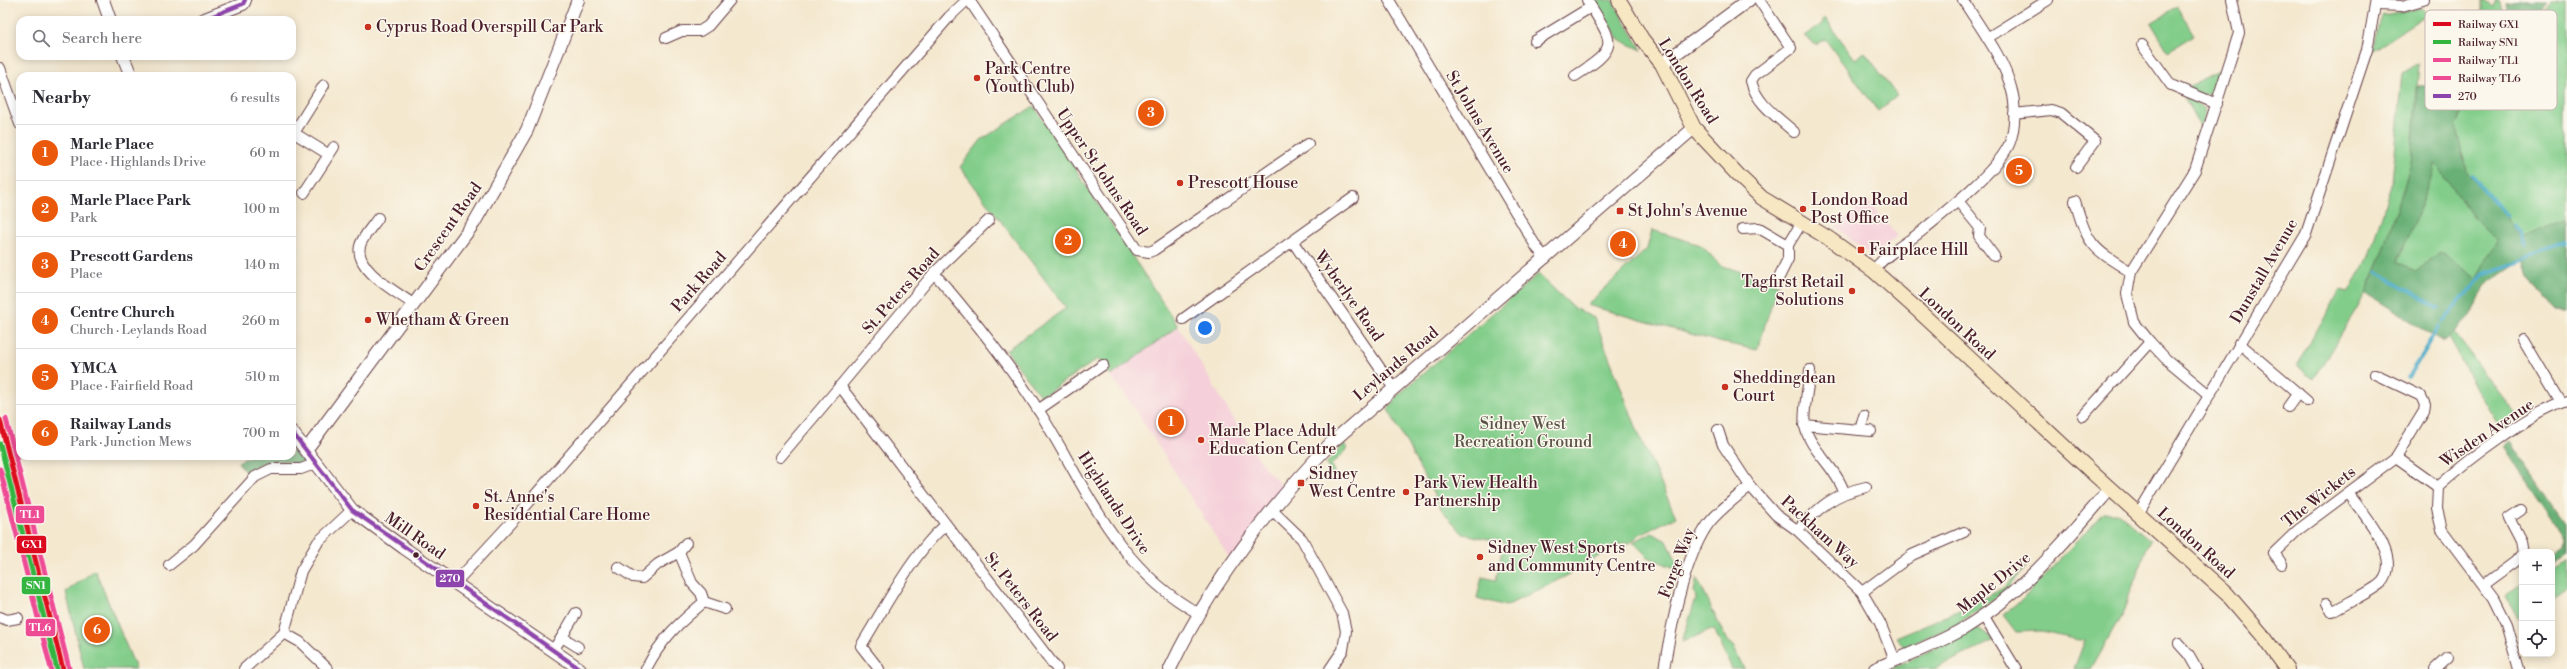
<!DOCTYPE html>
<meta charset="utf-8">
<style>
body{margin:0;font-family:"Libre Bodoni",serif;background:#f7f7f7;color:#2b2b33}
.controls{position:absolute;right:12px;bottom:12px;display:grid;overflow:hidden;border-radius:8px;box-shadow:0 2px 10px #0003}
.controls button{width:36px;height:36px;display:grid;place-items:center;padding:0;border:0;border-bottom:1px solid #e1e1e2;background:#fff;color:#2b2b33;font:20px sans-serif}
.you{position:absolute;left:1205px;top:328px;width:14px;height:14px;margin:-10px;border:3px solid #fff;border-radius:50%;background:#1a73e8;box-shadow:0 0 0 6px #1a73e833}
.badge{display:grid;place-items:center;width:26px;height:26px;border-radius:50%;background:#ea580c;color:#fff;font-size:13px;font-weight:700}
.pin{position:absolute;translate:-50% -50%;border:2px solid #fff;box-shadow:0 1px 4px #0006}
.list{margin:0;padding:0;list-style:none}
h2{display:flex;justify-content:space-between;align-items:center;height:52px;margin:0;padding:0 16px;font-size:17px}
h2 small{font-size:13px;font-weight:400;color:#7c7c81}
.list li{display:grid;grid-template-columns:26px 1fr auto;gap:12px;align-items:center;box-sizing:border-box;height:56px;padding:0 16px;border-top:1px solid #e1e1e2}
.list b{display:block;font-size:15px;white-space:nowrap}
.list p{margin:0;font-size:13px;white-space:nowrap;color:#7c7c81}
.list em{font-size:13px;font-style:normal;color:#7c7c81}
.icon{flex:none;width:22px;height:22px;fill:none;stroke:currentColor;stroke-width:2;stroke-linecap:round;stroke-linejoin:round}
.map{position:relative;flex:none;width:2567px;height:669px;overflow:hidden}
.search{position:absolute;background:#fff;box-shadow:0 2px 10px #0003;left:16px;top:16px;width:280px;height:44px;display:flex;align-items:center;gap:10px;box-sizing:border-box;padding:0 14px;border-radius:12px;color:#7c7c81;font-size:15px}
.panel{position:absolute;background:#fff;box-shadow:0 2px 10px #0003;left:16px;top:72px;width:280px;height:388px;border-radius:12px}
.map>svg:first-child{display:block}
</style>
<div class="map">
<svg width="2567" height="669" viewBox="0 0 2567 669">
<rect width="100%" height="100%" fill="#fbf7ec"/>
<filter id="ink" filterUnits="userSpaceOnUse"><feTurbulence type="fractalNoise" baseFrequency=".025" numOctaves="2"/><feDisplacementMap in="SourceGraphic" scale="8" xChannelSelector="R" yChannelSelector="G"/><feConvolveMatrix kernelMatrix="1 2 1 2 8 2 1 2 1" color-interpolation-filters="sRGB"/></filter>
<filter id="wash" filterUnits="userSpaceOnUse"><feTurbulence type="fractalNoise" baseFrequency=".012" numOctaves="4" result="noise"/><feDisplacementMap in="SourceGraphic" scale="16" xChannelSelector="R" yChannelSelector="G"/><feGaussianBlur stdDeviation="0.9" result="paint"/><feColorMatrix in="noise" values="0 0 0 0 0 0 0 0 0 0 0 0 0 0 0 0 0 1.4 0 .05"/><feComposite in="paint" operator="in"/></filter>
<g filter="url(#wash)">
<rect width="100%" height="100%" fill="#f4e8cf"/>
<g fill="#f5cfd9">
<polygon points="1867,200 1897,236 1873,257 1836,227"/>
<polygon points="1178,326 1237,425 1265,468 1286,491 1231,561 1138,414 1111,376"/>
</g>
<g fill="#82cd8a" stroke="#66765a">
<polygon points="1595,0 1612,0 1642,50 1620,40"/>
<polygon points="2481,0 2493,7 2496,0 2499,0 2505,18 2540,13 2551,0 2567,0 2567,310 2555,310 2529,279 2524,258 2496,203 2468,175 2455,126 2487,65 2493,24 2481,19"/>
<polygon points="2177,7 2194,35 2168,51 2151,23"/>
<polygon points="2422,8 2426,11 2426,16 2372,51 2379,21 2383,15"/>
<polygon points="1825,18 1855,59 1865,52 1897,96 1878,111 1825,39 1816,45 1804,36 1823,23 1822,20"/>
<polygon points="2419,63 2411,164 2383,253 2366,293 2313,380 2297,365 2340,290 2349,292 2369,256 2392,182 2403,73"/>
<polygon points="2222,67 2215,87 2209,94 2201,95 2186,89"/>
<polygon points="2184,98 2204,108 2205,117 2201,128"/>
<polygon points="1034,106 1178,326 1111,376 1098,359 1041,397 1006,350 1066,308 960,167 981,140"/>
<polygon points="2435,163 2474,218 2498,241 2477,279 2440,252 2416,272 2398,261 2427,191"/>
<polygon points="1652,230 1701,245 1720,265 1778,284 1757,350 1719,342 1587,305 1647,249"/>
<polygon points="1538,274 1574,308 1594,318 1640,437 1676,517 1640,534 1630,543 1619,544 1568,575 1506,606 1477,598 1482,577 1496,580 1504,542 1463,534 1442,510 1388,409 1396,397"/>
<polygon points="2454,332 2519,419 2501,430 2448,338"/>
<polygon points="1344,444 1348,449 1331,465 1335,475 1333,477 1326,464"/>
<polygon points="2103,513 2119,513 2150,540 2123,612 2091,669 2074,669 2085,640 2041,631 2016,632 2003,615 2022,600"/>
<polygon points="1651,533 1667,541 1679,566 1677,569 1648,557 1633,542"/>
<polygon points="2567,556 2567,586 2552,596 2552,565"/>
<polygon points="2027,566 2005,591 1958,624 1904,647 1896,637 1965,608 2003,588"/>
<polygon points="95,570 136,669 84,669 66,592"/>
<polygon points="1697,578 1727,641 1733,646 1744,669 1732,669 1714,629 1682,642 1696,598 1694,591"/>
<polygon points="2522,584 2522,615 2518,618 2505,595"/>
<polygon points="1978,628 1995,640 1934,669 1890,669"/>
</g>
<g fill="#69b076" stroke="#5a6850" fill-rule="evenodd">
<polygon points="2520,0 2547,0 2538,10 2508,14 2506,2"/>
<path d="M2481,19L2493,24L2487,65L2455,126L2468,175L2496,203L2520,237L2567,223V310H2555L2529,279L2524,258L2486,284L2473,313L2444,342L2366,293L2383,253L2411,164L2418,86L2475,85L2479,70ZM2435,163L2474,218L2497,241L2477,279L2440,252L2416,272L2398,261L2427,191Z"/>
<polygon points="2511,442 2567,524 2567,550 2552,559 2551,552 2564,543 2565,536 2504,447"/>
<path d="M292,443L304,462L301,465C274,457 269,459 245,472L238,462L251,456H292Z"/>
</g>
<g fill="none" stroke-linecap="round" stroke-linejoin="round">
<g stroke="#4eaecc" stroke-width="3.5">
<polyline points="2472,176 2507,216"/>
<polyline points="2514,225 2521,233 2525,247"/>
<polyline points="2377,272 2439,308"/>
<polyline points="2443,321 2483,274 2567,246"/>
<polyline points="2408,377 2439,326"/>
</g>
</g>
</g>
<g filter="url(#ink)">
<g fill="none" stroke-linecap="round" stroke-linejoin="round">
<defs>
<g id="minor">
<polyline points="969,0 1137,250 1149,252 1154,250 1308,144"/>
<polyline points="1389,0 1537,248 1546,258"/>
<path d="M1759,0L1791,48L1755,75L1751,81C1757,105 1778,117 1794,132"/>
<polyline points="2377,5 2402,6 2423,0"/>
<polyline points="666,38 682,31 700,31 708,26 730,0"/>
<polyline points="1987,38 2048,0"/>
<polyline points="1535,41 1591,7"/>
<polyline points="2142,45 2171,85 2217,104"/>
<polyline points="0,68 20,124"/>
<path d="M1575,76C1621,46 1614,44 1587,0"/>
<polyline points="2014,114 2051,110 2061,113 2095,141 2076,167"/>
<polyline points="294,133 328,154"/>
<polyline points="292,136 324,85"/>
<polyline points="304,193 334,147"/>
<polyline points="1958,201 1980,228 1979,236 1994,256"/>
<path d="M2075,201C2088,246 2092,248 2131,272"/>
<path d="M378,218C373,226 362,237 360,246C354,270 397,292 413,304"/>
<polyline points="1743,229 1759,228 1788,245"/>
<polyline points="1293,242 1393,387"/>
<path d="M1874,271C1881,257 1910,241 1923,230C1945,212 2000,169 2010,142C2015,128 2016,105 2012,91C2004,58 1981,29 1963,0"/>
<path d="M934,273C972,317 1008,362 1039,411C1086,487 1116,568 1198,613"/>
<polyline points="1778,279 1788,259 1788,245 1802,222"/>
<polyline points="1183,319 1353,198"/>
<polyline points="2523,339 2561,403"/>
<polyline points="2239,343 2307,401"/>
<path d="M1810,370C1809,383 1802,415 1805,426C1809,449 1836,467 1844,492"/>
<polyline points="840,386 934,273 989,220"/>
<polyline points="2208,394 2166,359 2150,342 2134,322 2127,294 2131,272 2195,170 2239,33 2232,0"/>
<polyline points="2288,407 2298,393"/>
<polyline points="1038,410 1103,365"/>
<polyline points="2083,416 2150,342"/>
<polyline points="1804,425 1871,431"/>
<polyline points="1718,430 1723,445 1750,486 1776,515 1797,530 1862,592 1880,623 1895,660"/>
<polyline points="1860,430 1864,416"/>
<polyline points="780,457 840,386 1057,669"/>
<polyline points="2396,457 2438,487"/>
<polyline points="1272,510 1302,539 1342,613 1346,631 1343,650 1330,669"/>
<polyline points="2521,510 2509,518 2521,541 2523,552"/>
<polyline points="2138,514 2306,234 2367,50 2376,0"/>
<path d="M1797,530C1820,507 1833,494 1866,487"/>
<polyline points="679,552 686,543"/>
<polyline points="2282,564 2274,553 2298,530 2396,457 2424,411 2425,405 2421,396 2375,374"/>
<polyline points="169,565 194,545 255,477 271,469 301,469 317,463"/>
<path d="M618,567L633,577L642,578L658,564L679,552L692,583L701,593L704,602C678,624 662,638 646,669"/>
<polyline points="455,583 517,516 949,17 967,0"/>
<polyline points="2485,584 2515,562 2522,554"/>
<polyline points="1862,592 1912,555 1964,532"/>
<polyline points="704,602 725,609"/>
<path d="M2327,603L2332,612C2343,605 2375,590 2382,582C2403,557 2363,514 2349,494"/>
<polyline points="1983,615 2016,669"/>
<polyline points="0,617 7,620 18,618"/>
<polyline points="284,633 300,642 328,669"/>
<polyline points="562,637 576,613"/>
<polyline points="2179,644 2189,655 2197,669"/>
<polyline points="553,650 562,637 578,647"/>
<polyline points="244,669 284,633 301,571 318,542 352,510"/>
<path d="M879,669L861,646C882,612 916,548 946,525"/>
<path d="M1664,669C1671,627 1684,557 1709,523C1720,509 1737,497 1750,486"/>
<polyline points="2436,669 2448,658"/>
<path d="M2519,669L2506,624L2493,598L2442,530L2437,509L2438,487C2469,459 2528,414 2567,401"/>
</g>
<g id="tertiary">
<polyline points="103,0 110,20"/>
<polyline points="202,20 243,4 245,0"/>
<polyline points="123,56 131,76"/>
<polyline points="1662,64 1749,0"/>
<polyline points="292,432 352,510 404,548 580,669"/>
<polyline points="306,450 474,223 527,130 578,0"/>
<path d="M1170,669C1210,584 1266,511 1331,443L1694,128"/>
<path d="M1875,669C1904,656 1935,645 1963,629C2022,594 2066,540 2110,489"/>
</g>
<polyline id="secondary" points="1619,0 1642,39 1662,64 1694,128 1740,177 1762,198 1828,238 1874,271 1922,314 2095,475 2227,594 2264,637 2287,669"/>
</defs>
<use href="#minor" stroke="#643d44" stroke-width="12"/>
<use href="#tertiary" stroke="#643d44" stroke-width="14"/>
<use href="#secondary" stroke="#643d44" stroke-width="16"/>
<use href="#minor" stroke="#fff" stroke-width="10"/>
<use href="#tertiary" stroke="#fff" stroke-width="12"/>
<use href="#secondary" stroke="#f7e8c3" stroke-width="14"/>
<defs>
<g id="bus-1">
<polyline points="202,20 243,4 245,0"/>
<polyline points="292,432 352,510 580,669"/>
</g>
</defs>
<use href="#bus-1" stroke="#fbf7ec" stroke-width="7"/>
<use href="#bus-1" stroke="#8e44ad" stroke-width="4"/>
<defs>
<polyline id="rail-1" points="0,420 63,669"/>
<polyline id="rail-2" points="0,444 57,669"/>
<polyline id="rail-3" points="6,419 69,668"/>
<polyline id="rail-4" points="0,469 51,669"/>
</defs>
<use href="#rail-1" stroke="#fbf7ec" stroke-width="8"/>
<use href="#rail-2" stroke="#fbf7ec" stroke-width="8"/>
<use href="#rail-3" stroke="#fbf7ec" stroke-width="8"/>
<use href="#rail-4" stroke="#fbf7ec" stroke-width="8"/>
<use href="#rail-1" stroke="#dc0a1e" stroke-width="5"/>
<use href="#rail-2" stroke="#33b540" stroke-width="5"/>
<use href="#rail-3" stroke="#ee4b95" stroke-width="5"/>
<use href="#rail-4" stroke="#ee4b95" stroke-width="5"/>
</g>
</g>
<g fill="#c8321e" stroke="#fbf7ec" stroke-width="1.5">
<circle cx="368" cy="27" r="4"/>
<circle cx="977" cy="78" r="4"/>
<circle cx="1180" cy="183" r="4"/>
<circle cx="1803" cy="209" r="4"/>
<rect x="1616" y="207" width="8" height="8" rx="2"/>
<rect x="1857" y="246" width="8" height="8" rx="2"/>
<circle cx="1852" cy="291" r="4"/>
<circle cx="368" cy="320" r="4"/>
<circle cx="1725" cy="387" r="4"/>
<circle cx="1201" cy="440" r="4"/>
<rect x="1297" y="479" width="8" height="8" rx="2"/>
<circle cx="1406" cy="492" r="4"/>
<circle cx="476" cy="506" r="4"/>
<circle cx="1480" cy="557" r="4"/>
</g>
<circle fill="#4a1f2b" stroke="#fbf7ec" stroke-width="1.5" cx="416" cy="555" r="3.5"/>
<g text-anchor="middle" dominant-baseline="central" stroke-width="3" stroke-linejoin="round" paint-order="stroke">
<g font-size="16" fill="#4a1f2b" stroke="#fbf7ec" text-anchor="start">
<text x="376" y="27">Cyprus Road Overspill Car Park</text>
<text x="985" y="69">Park Centre<tspan x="985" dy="18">(Youth Club)</tspan></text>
<text x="1188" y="183">Prescott House</text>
<text x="1811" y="200">London Road<tspan x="1811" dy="18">Post Office</tspan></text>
<text x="1628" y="211">St John's Avenue</text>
<text x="1869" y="250">Fairplace Hill</text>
<text x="1844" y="282" text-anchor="end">Tagfirst Retail<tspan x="1844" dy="18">Solutions</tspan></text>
<text x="376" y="320">Whetham &amp; Green</text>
<text x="1733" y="378">Sheddingdean<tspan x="1733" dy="18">Court</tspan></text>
<text x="1209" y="431">Marle Place Adult<tspan x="1209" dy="18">Education Centre</tspan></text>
<text x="1309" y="474">Sidney<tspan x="1309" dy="18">West Centre</tspan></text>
<text x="1414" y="483">Park View Health<tspan x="1414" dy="18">Partnership</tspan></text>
<text x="484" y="497">St. Anne's<tspan x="484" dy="18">Residential Care Home</tspan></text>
<text x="1488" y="548">Sidney West Sports<tspan x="1488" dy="18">and Community Centre</tspan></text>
</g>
<g font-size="16" fill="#4a1f2b" stroke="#fbf7ec">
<text transform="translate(1688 81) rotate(58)">London Road</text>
<text transform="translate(1480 122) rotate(59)">St Johns Avenue</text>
<text transform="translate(1102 172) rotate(56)">Upper St Johns Road</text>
<text transform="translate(448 227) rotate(-55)">Crescent Road</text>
<text transform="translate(2264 271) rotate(-60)">Dunstall Avenue</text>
<text transform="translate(699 282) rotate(-49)">Park Road</text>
<text transform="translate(901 291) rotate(-49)">St. Peters Road</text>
<text transform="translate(1349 296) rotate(55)">Wyberlye Road</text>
<text transform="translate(1957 324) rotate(43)">London Road</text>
<text transform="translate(1396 364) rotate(-40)">Leylands Road</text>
<text transform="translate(2487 433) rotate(-34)">Wisden Avenue</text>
<text transform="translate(2319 497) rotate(-38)">The Wickets</text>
<text transform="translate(1114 503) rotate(57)">Highlands Drive</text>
<text transform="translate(1820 532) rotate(42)">Packham Way</text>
<text transform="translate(415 536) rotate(35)">Mill Road</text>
<text transform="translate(2196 543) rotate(42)">London Road</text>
<text transform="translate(1677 563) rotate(-69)">Forge Way</text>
<text transform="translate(1994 583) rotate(-39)">Maple Drive</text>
<text transform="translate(1021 597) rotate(52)">St. Peters Road</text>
</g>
<g font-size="16" fill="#5b5348" stroke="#fbf7ec">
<text x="1523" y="424">Sidney West<tspan x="1523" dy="18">Recreation Ground</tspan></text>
</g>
</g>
<rect x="2425" y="10" width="132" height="100" rx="6" fill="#fbf7ec" stroke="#c6b6b2" stroke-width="1"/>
<rect x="2433" y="22" width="18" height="4" fill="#dc0a1e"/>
<rect x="2433" y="40" width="18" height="4" fill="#33b540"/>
<rect x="2433" y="58" width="18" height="4" fill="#ee4b95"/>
<rect x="2433" y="76" width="18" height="4" fill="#ee4b95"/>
<rect x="2433" y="94" width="18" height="4" fill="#8e44ad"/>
<g font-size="11" fill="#4a1f2b">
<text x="2458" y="28">Railway GX1</text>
<text x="2458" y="46">Railway SN1</text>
<text x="2458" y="64">Railway TL1</text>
<text x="2458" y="82">Railway TL6</text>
<text x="2458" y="100">270</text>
</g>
<g stroke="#fbf7ec" stroke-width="1.5">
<rect x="15" y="505" width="30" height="19" rx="4" fill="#ee4b95"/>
<rect x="16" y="535" width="31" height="19" rx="4" fill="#dc0a1e"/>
<rect x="435" y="569" width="30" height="19" rx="4" fill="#8e44ad"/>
<rect x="21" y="576" width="30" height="19" rx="4" fill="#33b540"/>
<rect x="25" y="618" width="31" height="19" rx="4" fill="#ee4b95"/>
</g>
<g font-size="11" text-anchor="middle" font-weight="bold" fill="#fff">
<text x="30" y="518">TL1</text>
<text x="32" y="548">GX1</text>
<text x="450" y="582">270</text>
<text x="36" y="589">SN1</text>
<text x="40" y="631">TL6</text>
</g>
</svg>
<div class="controls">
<button>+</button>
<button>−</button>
<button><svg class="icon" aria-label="locate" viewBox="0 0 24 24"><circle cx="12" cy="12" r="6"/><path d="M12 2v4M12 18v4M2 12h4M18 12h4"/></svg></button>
</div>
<div class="you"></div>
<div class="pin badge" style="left:1171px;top:422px">1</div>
<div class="pin badge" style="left:1068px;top:241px">2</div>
<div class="pin badge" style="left:1151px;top:113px">3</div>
<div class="pin badge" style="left:1623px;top:244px">4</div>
<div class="pin badge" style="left:2019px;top:171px">5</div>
<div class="pin badge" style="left:97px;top:630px">6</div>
<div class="search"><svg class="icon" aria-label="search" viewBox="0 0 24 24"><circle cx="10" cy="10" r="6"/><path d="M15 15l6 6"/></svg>Search here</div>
<section class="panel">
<h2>Nearby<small>6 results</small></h2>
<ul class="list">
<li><span class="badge">1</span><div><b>Marle Place</b><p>Place · Highlands Drive</p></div><em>60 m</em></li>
<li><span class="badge">2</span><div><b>Marle Place Park</b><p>Park</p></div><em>100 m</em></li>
<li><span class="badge">3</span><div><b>Prescott Gardens</b><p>Place</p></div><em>140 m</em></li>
<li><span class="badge">4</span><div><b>Centre Church</b><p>Church · Leylands Road</p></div><em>260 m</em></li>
<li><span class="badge">5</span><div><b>YMCA</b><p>Place · Fairfield Road</p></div><em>510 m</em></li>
<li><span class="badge">6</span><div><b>Railway Lands</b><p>Park · Junction Mews</p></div><em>700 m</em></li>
</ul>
</section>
</div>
